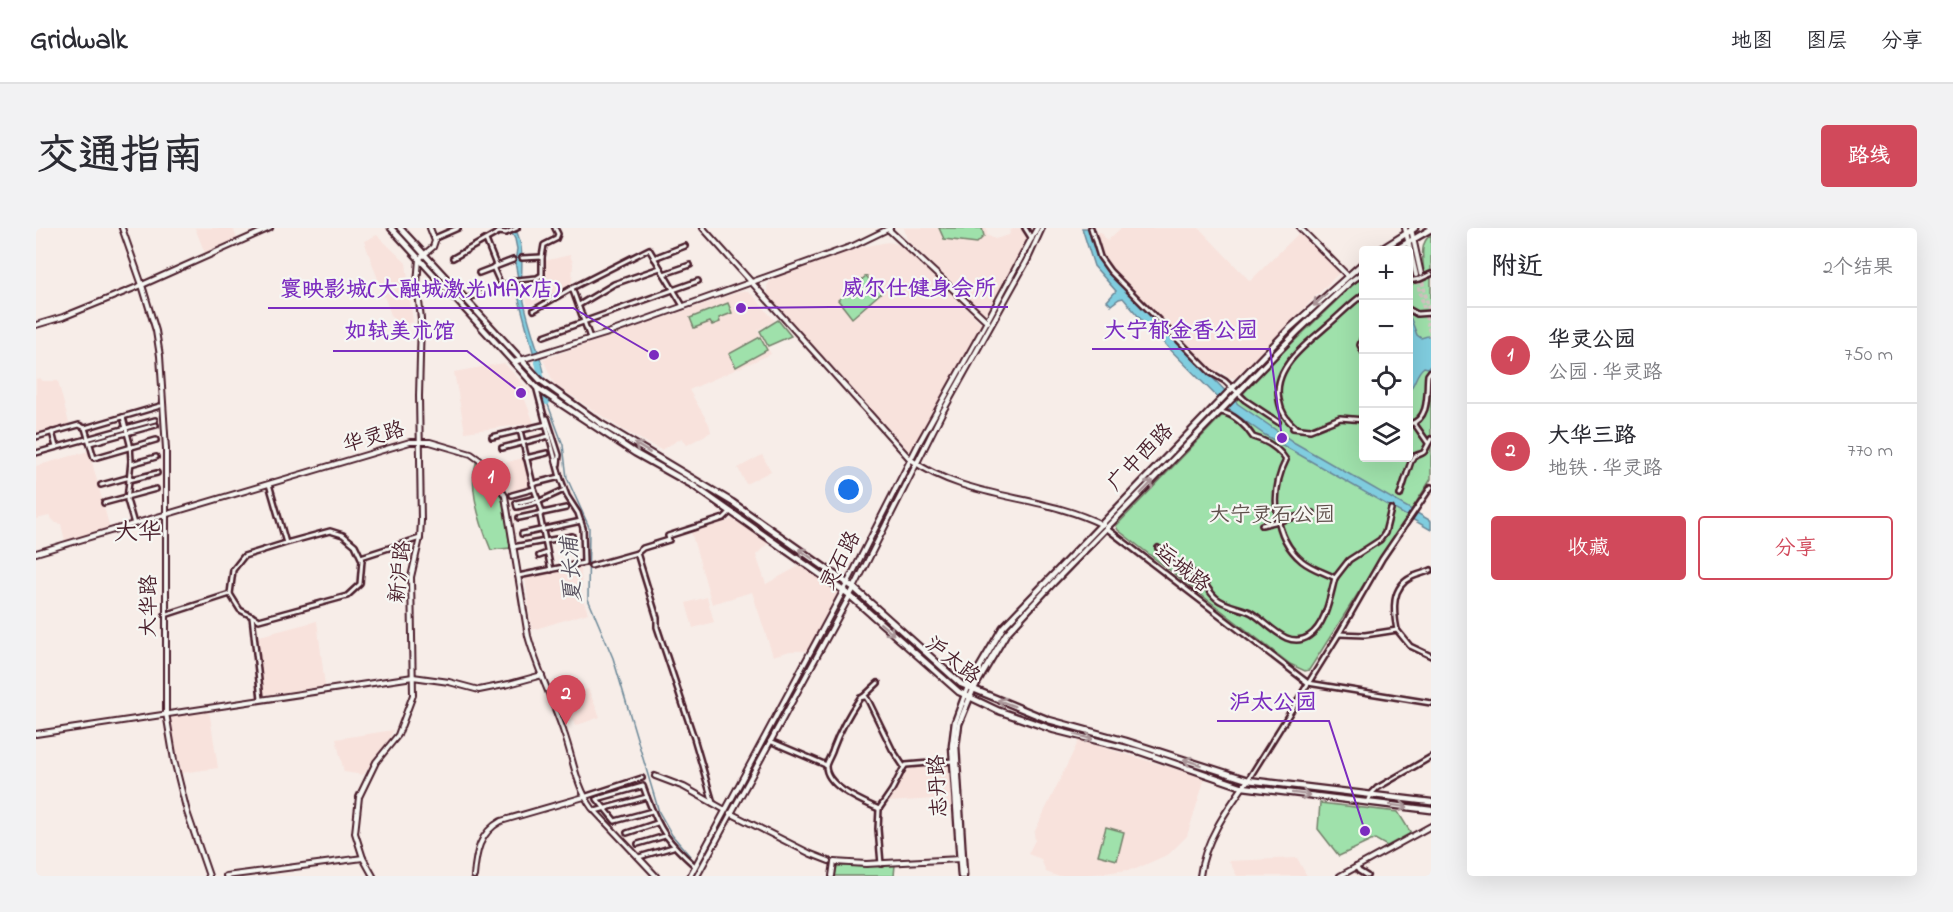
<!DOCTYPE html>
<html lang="zh">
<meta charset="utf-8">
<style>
body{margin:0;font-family:"Indie Flower","LXGW WenKai TC",sans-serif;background:#f2f2f3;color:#2b2b33}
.controls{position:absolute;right:18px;top:18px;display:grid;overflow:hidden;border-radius:6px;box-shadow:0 6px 24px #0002}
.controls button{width:54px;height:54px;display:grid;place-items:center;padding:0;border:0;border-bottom:2px solid #e1e1e2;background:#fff;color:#2b2b33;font:30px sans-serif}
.you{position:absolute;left:813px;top:262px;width:21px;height:21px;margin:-15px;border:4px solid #fff;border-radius:50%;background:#1a73e8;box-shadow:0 0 0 9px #1a73e833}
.badge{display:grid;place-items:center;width:39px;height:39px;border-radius:50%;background:#d1495b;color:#fff;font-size:20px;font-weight:700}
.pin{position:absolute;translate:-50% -50px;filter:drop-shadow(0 2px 3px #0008)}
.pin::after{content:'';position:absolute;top:32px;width:21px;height:18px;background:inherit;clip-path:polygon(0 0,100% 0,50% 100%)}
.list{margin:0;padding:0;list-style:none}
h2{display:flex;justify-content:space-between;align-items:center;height:78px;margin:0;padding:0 24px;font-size:26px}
h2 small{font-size:20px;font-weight:400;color:#7c7c81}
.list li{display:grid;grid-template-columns:39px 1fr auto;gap:18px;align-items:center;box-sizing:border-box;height:96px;padding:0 24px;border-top:2px solid #e1e1e2}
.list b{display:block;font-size:22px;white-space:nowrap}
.list p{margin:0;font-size:20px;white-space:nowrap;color:#7c7c81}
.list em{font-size:20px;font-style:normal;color:#7c7c81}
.actions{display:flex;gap:12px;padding:18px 24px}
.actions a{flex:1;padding:14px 0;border:2px solid #d1495b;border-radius:6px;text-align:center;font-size:21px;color:#d1495b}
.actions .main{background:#d1495b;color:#fff}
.icon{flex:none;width:33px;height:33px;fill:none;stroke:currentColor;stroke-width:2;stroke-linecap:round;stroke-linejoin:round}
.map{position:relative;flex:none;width:1395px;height:648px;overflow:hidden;border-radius:6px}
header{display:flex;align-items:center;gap:36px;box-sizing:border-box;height:84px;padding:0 30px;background:#fff;border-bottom:2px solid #e1e1e2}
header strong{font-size:28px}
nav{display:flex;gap:33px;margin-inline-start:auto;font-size:21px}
.intro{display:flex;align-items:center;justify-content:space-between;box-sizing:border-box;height:144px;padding:0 36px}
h1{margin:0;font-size:42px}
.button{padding:15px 27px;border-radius:6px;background:#d1495b;color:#fff;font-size:21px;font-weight:700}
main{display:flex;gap:36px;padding:0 36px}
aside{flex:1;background:#fff;border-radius:6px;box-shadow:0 6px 24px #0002}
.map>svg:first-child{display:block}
</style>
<header>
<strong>Gridwalk</strong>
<nav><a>地图</a><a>图层</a><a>分享</a></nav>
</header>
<div class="intro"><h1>交通指南</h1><a class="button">路线</a></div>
<main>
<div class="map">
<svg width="1395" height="648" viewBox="0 0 1395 648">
<rect width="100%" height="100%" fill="#f7ede8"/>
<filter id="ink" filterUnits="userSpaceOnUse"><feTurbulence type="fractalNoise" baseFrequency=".0167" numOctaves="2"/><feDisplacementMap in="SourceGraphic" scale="12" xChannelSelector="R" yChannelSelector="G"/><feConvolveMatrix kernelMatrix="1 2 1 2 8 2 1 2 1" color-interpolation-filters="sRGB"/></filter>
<g filter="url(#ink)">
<g fill="#f8e2dc">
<polygon points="159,0 197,0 201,11 169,25"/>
<polygon points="868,0 951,0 951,7 959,11 973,7 975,2 979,0 987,0 992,9 991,16 952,86 945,82 871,12"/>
<polygon points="1085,0 1163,0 1214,53 1264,4 1304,44 1199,150 1192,149 1184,142 1180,145 1070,34 1059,4 1065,4 1071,13"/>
<polygon points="341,7 370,35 377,94 360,99 358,95 328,13"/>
<polygon points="852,14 861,16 879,30 947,97 874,224 732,67 731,58 735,51 826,19"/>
<polygon points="534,27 537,35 536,57 510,71 492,78 490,71 510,66 508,33"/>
<polygon points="709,62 718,68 739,93 722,102 735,126 653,162 673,196 675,204 651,217 646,210 625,222 587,202 518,156 507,131"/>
<polygon points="468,135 495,165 488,169 498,195 429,204 418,144"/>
<polygon points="4,150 7,153 22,153 34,199 0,209 0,151"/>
<polygon points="53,223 74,301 29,313 25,296 20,295 13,288 0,291 0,238"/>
<polygon points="726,227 735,243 710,256 702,240"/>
<polygon points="487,230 495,260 473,264 456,238"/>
<polygon points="698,291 733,314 720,327 730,356 765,337 802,363 772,423 754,423 737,428 716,364 676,376 655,304"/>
<polygon points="545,339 546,369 552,385 496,402 489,350"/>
<polygon points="671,369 678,394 657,400 650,375"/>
<polygon points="281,393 289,458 227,467 220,409"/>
<polygon points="552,461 564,489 539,498 537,492 531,494 522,471"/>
<polygon points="173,482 182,540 145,545 134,491 138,487"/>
<polygon points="357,502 354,510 327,547 308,544 300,511"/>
<polygon points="1043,512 1169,550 1151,608 1133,626 1100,641 1044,648 1021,648 1010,644 1005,631 992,626 999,612 998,605"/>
<polygon points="914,536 917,578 899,579 897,571 852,574 870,539"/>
<polygon points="1261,630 1271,648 1201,648 1193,633"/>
</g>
<g fill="#9fe1ab" stroke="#74806b" stroke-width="1.5">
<polygon points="903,0 946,0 948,8 941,15 908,11"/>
<path d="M1395,7V251L1273,442L1269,443L1254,436L1082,302L1080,298L1248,123L1319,55L1327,49L1328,230H1372L1373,31L1378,47L1388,45C1387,32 1383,14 1395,7Z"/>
<polygon points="830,48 846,64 816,90 802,72"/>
<polygon points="692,75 696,85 683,90 684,94 676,97 674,94 658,100 654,90"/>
<polygon points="742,92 755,108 732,118 724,103"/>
<polygon points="724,109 731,122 700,139 693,126"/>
<path d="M440,235C470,258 469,285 474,320L455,322C445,298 432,260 440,235Z"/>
<polygon points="1284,575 1362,584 1375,605 1351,618 1339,611 1303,628 1282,601"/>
<polygon points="1070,599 1088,604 1081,632 1062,627"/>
<polygon points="859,637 858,648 799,648 801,638"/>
</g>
<g fill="#80cddf" stroke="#6a8797" stroke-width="1.5">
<path d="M473,0H479C490,22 484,40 486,63C490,90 501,117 508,144L500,135L481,64L482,50L479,34L481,21L479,11Z"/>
<polygon points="1046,0 1053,0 1066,36 1202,176 1259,215 1395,293 1395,302 1229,207 1195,183 1108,95 1087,70 1083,71 1075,77 1071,73 1080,63 1058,38"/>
<path d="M1373,88L1375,91L1381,107L1385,110L1395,107V137L1392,140L1388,139C1379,146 1380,156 1373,162Z"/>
</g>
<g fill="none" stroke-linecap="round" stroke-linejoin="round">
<polyline stroke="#6a8797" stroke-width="1.5" points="511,174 527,217 531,250 553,299 552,371 577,430 623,584 636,607 659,634"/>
<polyline stroke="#80cddf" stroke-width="6" points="502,134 511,174"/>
<g stroke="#d4c4c2" stroke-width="4" stroke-dasharray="4 2" stroke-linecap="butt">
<polyline points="1380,47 1395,109"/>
<polyline points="1385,48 1395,91"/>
</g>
<defs>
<g id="street">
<polyline points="989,0 996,11"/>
<polyline points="1055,0 1064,29 1074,43 1175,145 1189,153 1209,172 1242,194"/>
<polyline points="399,10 422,0"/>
<polyline points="450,12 460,37 457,39 465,57"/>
<polyline points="417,30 463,4 470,5 481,0"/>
<polyline points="486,30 506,29"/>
<polyline points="618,30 649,18"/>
<polyline points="443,45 477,32"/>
<polyline points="628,46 654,37"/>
<polyline points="1372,53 1384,51 1395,46"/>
<polyline points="430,71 481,52 501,50 506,47 506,29 508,17 520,11 522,6 519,0"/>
<polyline points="543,77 578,56 624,40"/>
<polyline points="1372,81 1381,86 1395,85"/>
<polyline points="498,82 536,60"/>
<polyline points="1328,107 1324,117 1328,125"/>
<polyline points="508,108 662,53"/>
<polyline points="554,110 536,60 613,21 647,78"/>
<path d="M1185,184C1198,186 1210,198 1217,209C1231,213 1242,219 1250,232C1234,263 1237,309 1266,333C1276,341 1288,344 1299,350L1313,332L1344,312L1349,305L1355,281"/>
<polyline points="87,189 94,216 95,233 91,272 98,296"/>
<polyline points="511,190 523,227 522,236"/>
<polyline points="1378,195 1392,215"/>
<path d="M1374,196C1395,190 1390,163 1392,147L1395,143"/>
<path d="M1259,199C1250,191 1245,184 1243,172C1236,139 1271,116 1292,97C1304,87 1315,75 1328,66"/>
<polyline points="49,200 58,230 120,212"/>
<polyline points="1257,200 1274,202 1304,190 1328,192"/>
<polyline points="484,202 498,261 506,283 504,288 515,342"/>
<polyline points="16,204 20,219"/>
<polyline points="0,209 43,197 49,200 124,178"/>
<polyline points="456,209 511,196"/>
<polyline points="54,215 120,197"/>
<polyline points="466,220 513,208"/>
<polyline points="0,225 119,192"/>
<polyline points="490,230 511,225"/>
<polyline points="95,236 120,229"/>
<polyline points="93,252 121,245"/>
<polyline points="233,256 250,315 294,303 307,307 319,317 326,332 324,356 311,368 223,392 204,382 194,366 197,342 208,328 250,315"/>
<polyline points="496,256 524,249"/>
<polyline points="65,257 94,249"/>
<polyline points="476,267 498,261"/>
<path d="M1364,267C1367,259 1375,230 1378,228C1379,228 1388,225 1388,224L1395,211"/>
<polyline points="501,270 480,275 481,279 502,274 528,262"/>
<polyline points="68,275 120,261"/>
<polyline points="483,290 530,280"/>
<polyline points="1226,297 1277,285"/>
<polyline points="1070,300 1272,455 1395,475"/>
<polyline points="486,306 545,293"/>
<polyline points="477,319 536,308"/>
<path d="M1122,320C1129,328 1136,337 1146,341C1152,343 1158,344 1163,349C1169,355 1173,364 1180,370C1189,378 1203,379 1214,384C1231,393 1251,423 1273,408C1290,397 1294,368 1299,350"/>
<polyline points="503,328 511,325"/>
<polyline points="325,329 384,310"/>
<polyline points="555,338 601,325"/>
<polyline points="482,348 548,335 547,300 542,285 531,268 524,249 501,162"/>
<polyline points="129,387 194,366"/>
<polyline points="216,388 225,471"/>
<path d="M1361,402C1357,382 1355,359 1376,349C1382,346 1389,345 1395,342"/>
<polyline points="1303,406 1329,407 1361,402 1374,418 1395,428"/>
<path d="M827,469H830L833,474L856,521L868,539L856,562L843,581C828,574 790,559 790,538C791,533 796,526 797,521C804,502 813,486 824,470Z"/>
<polyline points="827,469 842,455"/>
<polyline points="734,513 790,537"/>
<polyline points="868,539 870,537 917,533"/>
<polyline points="1212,552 1303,406 1346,331 1395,259"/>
<polyline points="548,569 606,550"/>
<polyline points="611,569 607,558 561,571 579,593 616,583"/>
<polyline points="1332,574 1336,565 1341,560 1395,529"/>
<polyline points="677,575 658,510 621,399 621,390 601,325 607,320 633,312 632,308 688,290 694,284"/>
<polyline points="843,581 842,601 845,636"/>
<path d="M559,583L611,569C624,603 632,614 659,638"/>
<polyline points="591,605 621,595"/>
<polyline points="602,616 629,608"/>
<polyline points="603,629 637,619"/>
<polyline points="1320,639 1323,643 1331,648"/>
</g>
<g id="secondary">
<polyline points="86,0 106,57 120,103 124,128 130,221 130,485 138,532 151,584 173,648"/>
<path d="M667,0L874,231C930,272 1006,266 1067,297"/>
<polyline points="1264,0 1311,47"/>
<polyline points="1369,0 1380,47"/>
<polyline points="852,1 952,94"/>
<polyline points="1375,1 1385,46"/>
<polyline points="0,97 27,89 106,57 234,0"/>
<polyline points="478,134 569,106 716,54 817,18 854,0"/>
<path d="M0,325L374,214H394L435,226L452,238L469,268L492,408C501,441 517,472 528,505C537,530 540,558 556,580L620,648"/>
<polyline points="0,506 377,449 413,454 443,462 473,456 506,447"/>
<polyline points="619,548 648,559 689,582"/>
<polyline points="694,585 775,626 793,633"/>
<polyline points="190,648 327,630"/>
<polyline points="337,648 327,630 319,605 323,569 340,534 362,507 377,467 375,349 384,310 385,293 383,168 385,91 381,56 383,31 397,19 399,13 394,0"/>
<path d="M438,648C440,625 443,605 465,593L548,569"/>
<polyline points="654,648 811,356 883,215 949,97 1001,0"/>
<polyline points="661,648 818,360 906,185 991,33 1006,0"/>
<polyline points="796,648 798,634 830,636 924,631"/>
<path d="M1164,648C1168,613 1192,580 1212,552"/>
<polyline points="1304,648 1395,598"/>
</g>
<g id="primary">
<polyline points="355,0 501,160 599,225 658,258 812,366 923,464 963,483 1018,502 1102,523 1207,559 1395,582"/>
<polyline points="364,0 504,152 564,195 696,274 818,360 925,456 1013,492 1090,513 1212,552 1395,574"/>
<polyline points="1344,22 1379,0"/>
<polyline points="1359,22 1395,1"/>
<polyline points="925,648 916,518 919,494 932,459 967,399 1254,100 1328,34"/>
<polyline points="928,648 920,518 923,496 937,462 970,406 1018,354 1263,102 1314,54 1328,44"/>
</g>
</defs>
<use href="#street" stroke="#4a1f2b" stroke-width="8"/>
<use href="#secondary" stroke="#4a1f2b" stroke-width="8"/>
<use href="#primary" stroke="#4a1f2b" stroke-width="9"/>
<use href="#street" stroke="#f6f6f2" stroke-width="3"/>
<use href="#secondary" stroke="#f6f6f2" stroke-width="4"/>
<use href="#primary" stroke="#f6f6f2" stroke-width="4.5"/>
</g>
<defs><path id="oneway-shaft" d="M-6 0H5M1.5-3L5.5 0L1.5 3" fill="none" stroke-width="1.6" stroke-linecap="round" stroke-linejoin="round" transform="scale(1.5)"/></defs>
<g stroke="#a99598">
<use href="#oneway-shaft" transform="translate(1284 72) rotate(137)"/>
<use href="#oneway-shaft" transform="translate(606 220) rotate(-149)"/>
<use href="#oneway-shaft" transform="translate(1111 259) rotate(-46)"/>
<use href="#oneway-shaft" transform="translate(770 326) rotate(-145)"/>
<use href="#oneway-shaft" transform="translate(851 401) rotate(41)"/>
<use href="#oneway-shaft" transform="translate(970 475) rotate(-159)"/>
<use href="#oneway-shaft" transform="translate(1048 509) rotate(14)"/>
<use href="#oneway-shaft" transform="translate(1156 534) rotate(-162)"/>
<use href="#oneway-shaft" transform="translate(1265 566) rotate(7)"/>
<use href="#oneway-shaft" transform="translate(1363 578) rotate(7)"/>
</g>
</g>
<g text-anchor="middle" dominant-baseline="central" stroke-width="4.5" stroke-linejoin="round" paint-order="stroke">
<g font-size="21" fill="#4a1f2b" stroke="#f6f6f2">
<text transform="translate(338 210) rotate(-16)">华灵路</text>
<text transform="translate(1105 230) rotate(-46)">广中西路</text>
<text transform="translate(805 333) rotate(-62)">灵石路</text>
<text transform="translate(1146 341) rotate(38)">运城路</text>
<text transform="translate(365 344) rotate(-84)">新沪路</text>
<text transform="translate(114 378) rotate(-90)">大华路</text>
<text transform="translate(916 433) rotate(38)">沪太路</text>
<text transform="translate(903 558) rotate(-93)">志丹路</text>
</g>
<g font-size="21" fill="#5f504b" stroke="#f6f6f2">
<text x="1236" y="288">大宁灵石公园</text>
</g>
<g font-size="22" font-style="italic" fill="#5a5361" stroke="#f6f6f2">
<text transform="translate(537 342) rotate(-94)">夏长浦</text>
</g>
<g font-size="24" fill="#4a1f2b" stroke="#f6f6f2">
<text x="102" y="305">大华</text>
</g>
</g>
<path fill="none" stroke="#7b2cbf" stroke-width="2" d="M705 80L794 79H972M618 127L537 80H232M1246 210L1234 121H1056M485 165L431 123H297M1329 603L1293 493H1181"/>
<g fill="#7b2cbf" stroke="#f6f6f2" stroke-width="2">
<circle cx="705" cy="80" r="6"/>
<circle cx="618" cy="127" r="6"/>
<circle cx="1246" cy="210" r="6"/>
<circle cx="485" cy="165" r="6"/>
<circle cx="1329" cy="603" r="6"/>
</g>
<g font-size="22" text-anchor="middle" font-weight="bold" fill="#7b2cbf" stroke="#f6f6f2" stroke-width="4.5" stroke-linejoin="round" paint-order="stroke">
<text x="883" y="67">威尔仕健身会所</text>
<text x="384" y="68">寰映影城(大融城激光IMAX店)</text>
<text x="1145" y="109">大宁郁金香公园</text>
<text x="364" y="110">如轼美术馆</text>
<text x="1237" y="481">沪太公园</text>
</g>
</svg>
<div class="controls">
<button>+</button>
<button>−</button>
<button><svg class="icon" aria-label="locate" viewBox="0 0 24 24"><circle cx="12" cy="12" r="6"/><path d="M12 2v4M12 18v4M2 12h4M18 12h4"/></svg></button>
<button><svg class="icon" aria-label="layers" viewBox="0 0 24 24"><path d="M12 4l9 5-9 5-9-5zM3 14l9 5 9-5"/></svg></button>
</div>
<div class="you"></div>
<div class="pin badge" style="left:455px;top:280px">1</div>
<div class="pin badge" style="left:530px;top:497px">2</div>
</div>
<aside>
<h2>附近<small>2个结果</small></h2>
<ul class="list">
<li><span class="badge">1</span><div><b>华灵公园</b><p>公园 · 华灵路</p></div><em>750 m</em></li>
<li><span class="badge">2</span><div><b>大华三路</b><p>地铁 · 华灵路</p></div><em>770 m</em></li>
</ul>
<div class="actions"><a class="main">收藏</a><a>分享</a></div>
</aside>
</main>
